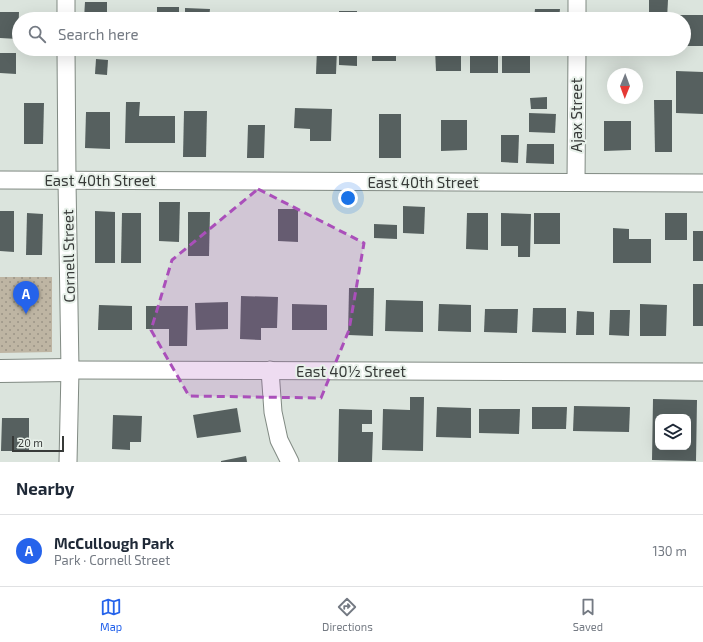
<!DOCTYPE html>
<meta charset="utf-8">
<style>
body{margin:0;font-family:"Exo 2",sans-serif;background:#f2f2f3;color:#1f2937}
.controls{position:absolute;right:12px;bottom:12px;display:grid;overflow:hidden;border-radius:8px;box-shadow:0 4px 16px #0002}
.controls button{width:36px;height:36px;display:grid;place-items:center;padding:0;border:0;border-bottom:1px solid #e0e1e3;background:#fff;color:#1f2937;font:20px sans-serif}
.compass{position:absolute;left:607px;top:68px;width:36px;height:36px;border-radius:50%;background:#fff;box-shadow:0 4px 16px #0002;rotate:181deg}
.scale{position:absolute;left:12px;bottom:10px;width:52px;box-sizing:border-box;padding-left:4px;border:2px solid #373a38;border-top:0;font-size:11px;line-height:14px;white-space:nowrap;color:#373a38;-webkit-text-stroke:3px #e8f1ea;paint-order:stroke}
.you{position:absolute;left:348px;top:198px;width:14px;height:14px;margin:-10px;border:3px solid #fff;border-radius:50%;background:#1a73e8;box-shadow:0 0 0 6px #1a73e833}
.badge{display:grid;place-items:center;width:26px;height:26px;border-radius:50%;background:#2563eb;color:#fff;font-size:13px;font-weight:700}
.pin{position:absolute;translate:-50% -33px;filter:drop-shadow(0 1px 2px #0008)}
.pin::after{content:'';position:absolute;top:21px;width:14px;height:12px;background:inherit;clip-path:polygon(0 0,100% 0,50% 100%)}
.list{margin:0;padding:0;list-style:none}
h2{display:flex;justify-content:space-between;align-items:center;height:52px;margin:0;padding:0 16px;font-size:17px}
h2 small{font-size:13px;font-weight:400;color:#747a83}
.list li{display:grid;grid-template-columns:26px 1fr auto;gap:12px;align-items:center;box-sizing:border-box;height:72px;padding:0 16px;border-top:1px solid #e0e1e3}
.list b{display:block;font-size:15px;white-space:nowrap}
.list p{margin:0;font-size:13px;white-space:nowrap;color:#747a83}
.list em{font-size:13px;font-style:normal;color:#747a83}
.icon{flex:none;width:22px;height:22px;fill:none;stroke:currentColor;stroke-width:2;stroke-linecap:round;stroke-linejoin:round}
.map{position:relative;flex:none;width:703px;height:462px;overflow:hidden}
.search{position:absolute;background:#fff;box-shadow:0 4px 16px #0002;left:12px;right:12px;top:12px;height:44px;display:flex;align-items:center;gap:10px;box-sizing:border-box;padding:0 14px;border-radius:22px;color:#747a83;font-size:15px}
.sheet{height:124px;background:#fff}
nav{display:flex;justify-content:space-around;align-items:center;box-sizing:border-box;height:56px;border-top:1px solid #e0e1e3;background:#fff;font-size:11px;color:#747a83}
nav a{display:grid;justify-items:center;gap:2px}
nav .on{color:#2563eb}
.map>svg:first-child{display:block}
</style>
<div class="map">
<svg width="703" height="462" viewBox="0 0 703 462">
<defs>
<pattern id="grass-dots" width="8" height="8" patternUnits="userSpaceOnUse"><rect width="8" height="8" fill="#beb5a3"/><path d="M2 2h.1M6 6h.1" fill="none" stroke="#9b9486" stroke-width="1.8" stroke-linecap="round"/></pattern>
</defs>
<rect width="100%" height="100%" fill="#dbe4dd"/>
<polygon fill="url(#grass-dots)" points="0,277 52,277 52,352 0,353"/>
<g fill="#56605f" fill-rule="evenodd">
<polygon points="649,0 668,0 667,19 649,19"/>
<polygon points="85,2 107,2 107,19 84,19"/>
<rect x="157" y="7" width="22" height="12"/>
<polygon points="185,8 210,9 209,19 185,19"/>
<polygon points="535,9 560,9 559,19 534,19"/>
<rect x="339" y="11" width="18" height="8"/>
<polygon points="0,12 19,12 18,39 0,38"/>
<rect x="283" y="13" width="23" height="6"/>
<polygon points="675,15 703,15 703,46 684,46 684,19 675,19"/>
<rect x="407" y="17" width="25" height="2"/>
<polygon points="89,49 110,49 110,52 89,53"/>
<rect x="255" y="49" width="13" height="3"/>
<polygon points="317,49 337,49 336,74 316,74"/>
<polygon points="339,49 357,49 357,66 339,65"/>
<rect x="372" y="49" width="24" height="12"/>
<polygon points="435,49 461,49 461,71 436,71"/>
<rect x="470" y="49" width="28" height="24"/>
<rect x="502" y="49" width="28" height="24"/>
<polygon points="0,53 16,53 16,74 0,73"/>
<polygon points="96,59 108,60 107,75 95,74"/>
<polygon points="676,71 703,72 703,114 676,113"/>
<polygon points="547,97 547,109 531,109 530,98"/>
<polygon points="654,100 672,100 672,152 655,152"/>
<polygon points="126,102 140,102 139,116 175,116 175,143 125,143"/>
<polygon points="24,103 44,103 43,144 24,144"/>
<polygon points="295,108 332,109 331,141 310,141 310,129 294,128"/>
<polygon points="184,111 207,111 206,157 183,157"/>
<polygon points="86,112 110,112 110,149 85,148"/>
<polygon points="529,113 556,114 555,133 529,132"/>
<rect x="379" y="114" width="22" height="44"/>
<polygon points="441,120 467,120 467,150 441,151"/>
<polygon points="604,121 631,121 631,150 604,151"/>
<polygon points="248,125 265,125 264,158 247,158"/>
<polygon points="501,135 519,135 518,163 501,162"/>
<polygon points="527,144 554,144 554,164 526,163"/>
<polygon points="159,202 180,202 179,242 159,241"/>
<polygon points="403,206 425,207 424,234 403,233"/>
<polygon points="278,209 298,209 298,242 278,241"/>
<polygon points="0,211 14,211 14,252 0,251"/>
<polygon points="95,211 115,212 115,263 95,263"/>
<polygon points="188,212 210,212 209,256 188,256"/>
<polygon points="27,213 43,214 42,255 26,255"/>
<polygon points="122,213 141,213 141,263 121,263"/>
<polygon points="467,213 488,213 488,250 466,249"/>
<polygon points="501,213 531,214 530,257 518,257 518,246 501,246"/>
<rect x="534" y="213" width="26" height="31"/>
<rect x="665" y="213" width="22" height="27"/>
<polygon points="374,224 397,225 397,239 374,238"/>
<polygon points="613,228 629,229 629,239 651,239 651,263 613,263"/>
<rect x="693" y="231" width="10" height="30"/>
<rect x="693" y="284" width="10" height="42"/>
<polygon points="349,288 374,288 373,336 348,335"/>
<polygon points="241,296 278,297 277,328 261,328 261,340 240,339"/>
<polygon points="386,300 423,301 423,332 385,331"/>
<polygon points="228,302 228,329 196,330 195,303"/>
<polygon points="292,304 327,305 327,330 292,330"/>
<polygon points="439,304 471,305 471,332 438,331"/>
<polygon points="640,304 667,305 666,336 640,336"/>
<polygon points="99,305 132,306 132,330 98,330"/>
<polygon points="146,306 188,306 187,346 169,346 169,329 146,329"/>
<polygon points="533,308 566,308 566,333 532,332"/>
<polygon points="485,309 518,309 517,333 484,332"/>
<polygon points="610,310 630,310 629,336 609,335"/>
<polygon points="577,311 594,312 594,335 576,335"/>
<polygon points="410,397 424,397 423,451 382,450 383,409 410,410"/>
<path d="M653,399L697,400L696,461L652,460ZM658,417H688V447H658Z"/>
<polygon points="574,406 630,407 629,432 573,431"/>
<polygon points="437,407 471,408 471,438 436,437"/>
<polygon points="532,407 567,407 566,429 532,429"/>
<polygon points="237,408 241,432 197,438 193,415"/>
<polygon points="339,409 372,410 372,424 362,424 362,432 373,432 372,462 338,462"/>
<polygon points="479,409 520,409 519,434 479,433"/>
<polygon points="113,415 142,416 141,442 130,442 130,450 112,449"/>
<polygon points="2,418 29,418 29,451 1,451"/>
<polygon points="246,456 247,462 221,462 221,461"/>
</g>
<g fill="none" stroke-linecap="round" stroke-linejoin="round">
<defs>
<g id="street">
<polyline points="66,0 66,19"/>
<polyline points="577,19 577,0"/>
<polyline points="66,49 67,181 70,370 68,462"/>
<polyline points="0,180 703,183"/>
<polyline points="576,182 577,49"/>
<polyline points="70,370 703,372"/>
<polyline points="270,370 273,412 279,440 290,462"/>
</g>
<polyline id="secondary" points="0,371 70,370"/>
</defs>
<use href="#street" stroke="#818a83" stroke-width="19"/>
<use href="#secondary" stroke="#818a83" stroke-width="24"/>
<use href="#street" stroke="#fff" stroke-width="17"/>
<use href="#secondary" stroke="#fff" stroke-width="22"/>
</g>
<path fill="#aa4fba" fill-opacity="0.2" stroke="#aa4fba" stroke-width="3" stroke-dasharray="8 5" stroke-linejoin="round" d="M258,189L364,243L349,330L321,398L189,396L151,330L172,260Z"/>
<g text-anchor="middle" dominant-baseline="central" stroke-width="4" stroke-linejoin="round" paint-order="stroke">
<g font-size="15" fill="#373a38" stroke="#e8f1ea">
<text transform="translate(576 115) rotate(-90)">Ajax Street</text>
<text x="100" y="180">East 40th Street</text>
<text x="423" y="182">East 40th Street</text>
<text transform="translate(68 256) rotate(-91)">Cornell Street</text>
<text x="351" y="371">East 40½ Street</text>
</g>
</g>
</svg>
<div class="controls">
<button><svg class="icon" aria-label="layers" viewBox="0 0 24 24"><path d="M12 4l9 5-9 5-9-5zM3 14l9 5 9-5"/></svg></button>
</div>
<svg class="compass" viewBox="-18 -18 36 36"><path d="M0-13l5 13h-10z" fill="#e53935"/><path d="M0 13l5-13h-10z" fill="#747a83"/></svg>
<div class="scale">20 m</div>
<div class="you"></div>
<div class="pin badge" style="left:26px;top:314px">A</div>
<div class="search"><svg class="icon" aria-label="search" viewBox="0 0 24 24"><circle cx="10" cy="10" r="6"/><path d="M15 15l6 6"/></svg>Search here</div>
</div>
<section class="sheet">
<h2>Nearby<small></small></h2>
<ul class="list">
<li><span class="badge">A</span><div><b>McCullough Park</b><p>Park · Cornell Street</p></div><em>130 m</em></li>
</ul>
</section>
<nav>
<a class="on"><svg class="icon" aria-label="map" viewBox="0 0 24 24"><path d="M3 6l6-2 6 2 6-2v14l-6 2-6-2-6 2zM9 4v14M15 6v14"/></svg>Map</a>
<a><svg class="icon" aria-label="directions" viewBox="0 0 24 24"><path d="M12 3l9 9-9 9-9-9zM9 14v-3h6M13 9l2 2-2 2"/></svg>Directions</a>
<a><svg class="icon" aria-label="saved" viewBox="0 0 24 24"><path d="M7 4h10v16l-5-4-5 4z"/></svg>Saved</a>
</nav>
